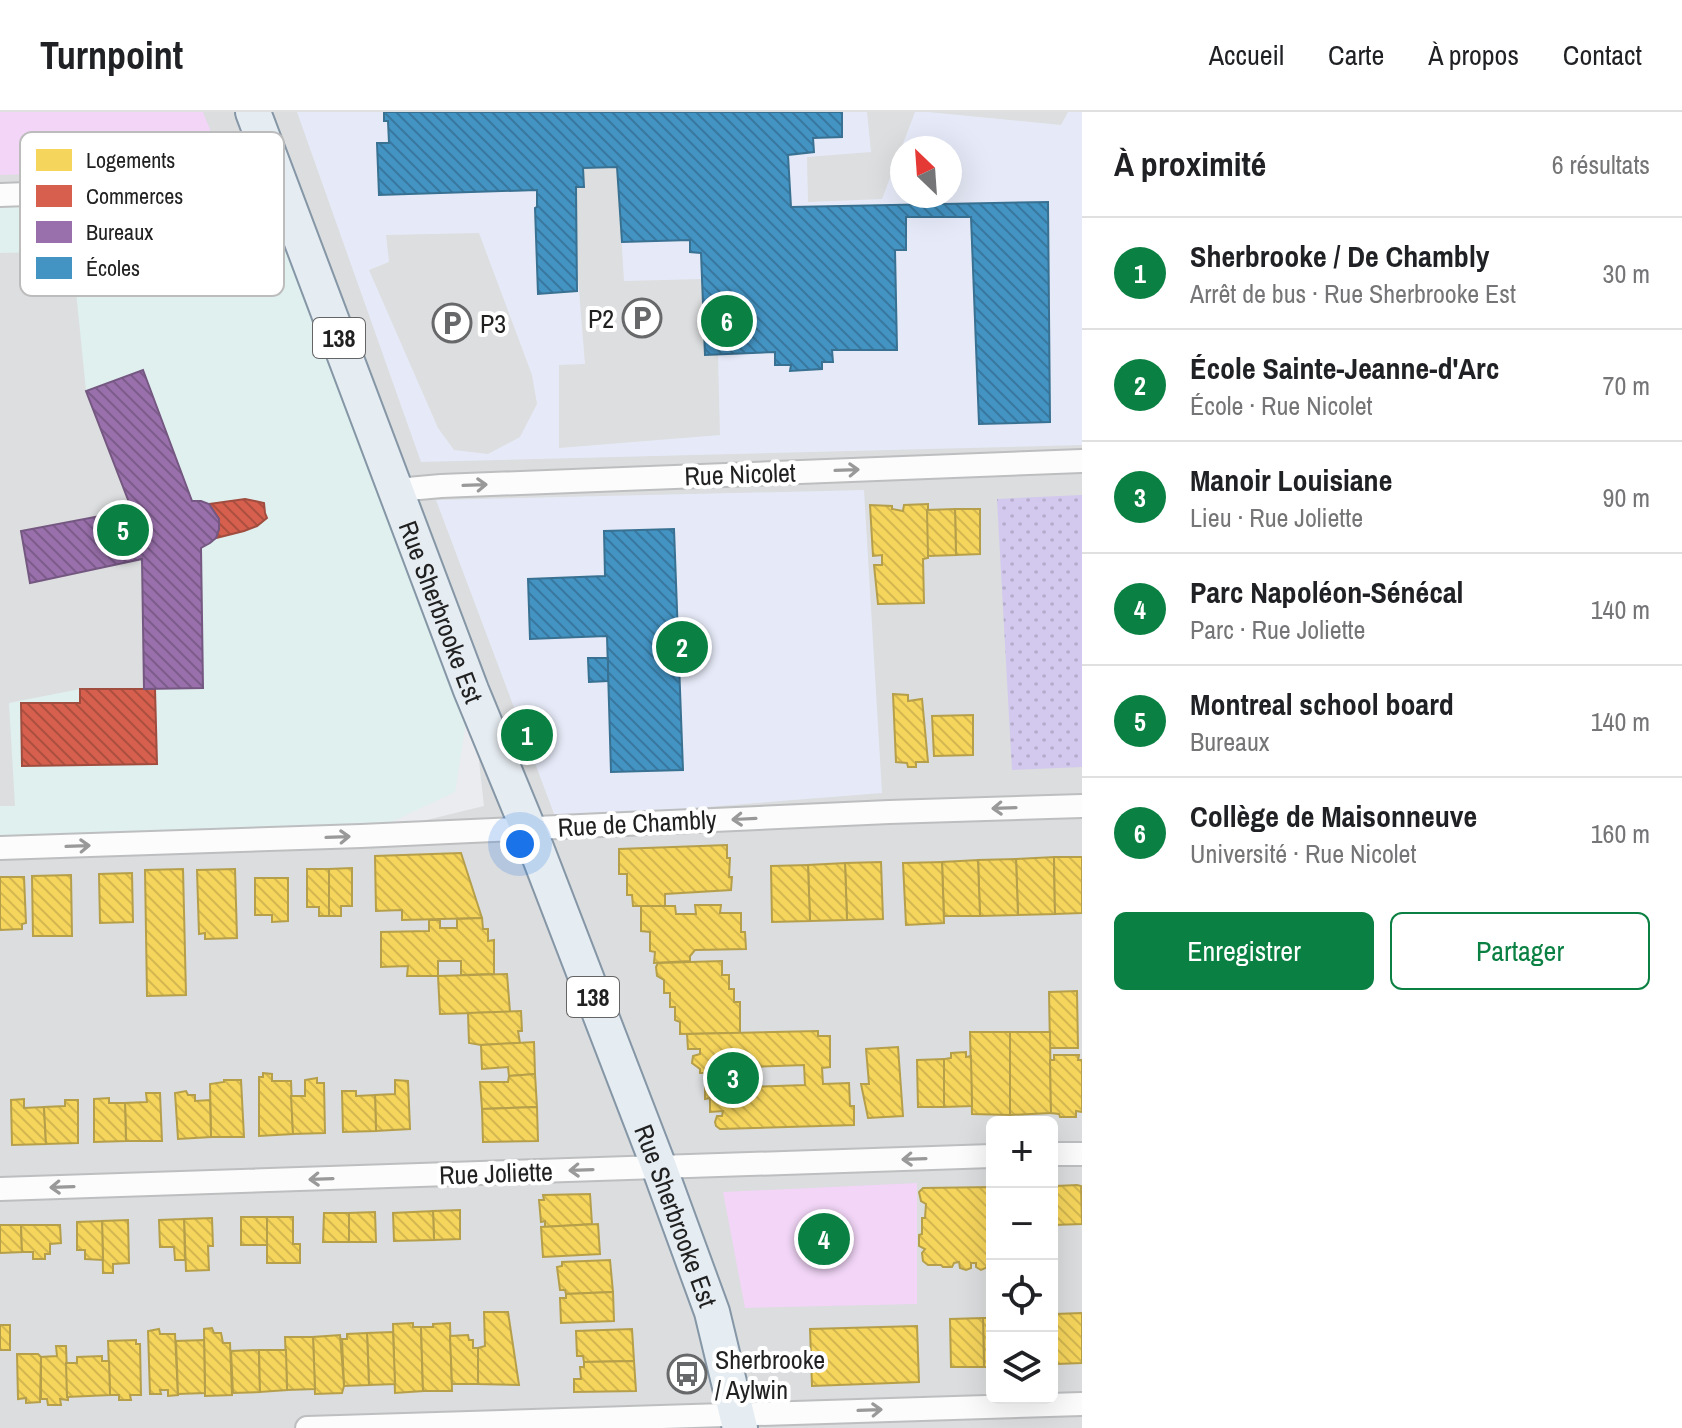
<!DOCTYPE html>
<html lang="fr">
<meta charset="utf-8">
<style>
body{margin:0;font-family:"Archivo Narrow",sans-serif;background:#f6f6f6;color:#202124}
.controls{position:absolute;right:24px;bottom:24px;display:grid;overflow:hidden;border-radius:12px;box-shadow:0 8px 32px #0002}
.controls button{width:72px;height:72px;display:grid;place-items:center;padding:0;border:0;border-bottom:2px solid #e0e0e0;background:#fff;color:#202124;font:40px sans-serif}
.compass{position:absolute;left:890px;top:24px;width:72px;height:72px;border-radius:50%;background:#fff;box-shadow:0 8px 32px #0002;rotate:335deg}
.you{position:absolute;left:520px;top:732px;width:28px;height:28px;margin:-20px;border:6px solid #fff;border-radius:50%;background:#1a73e8;box-shadow:0 0 0 12px #1a73e833}
.badge{display:grid;place-items:center;width:52px;height:52px;border-radius:50%;background:#0b8043;color:#fff;font-size:26px;font-weight:700}
.pin{position:absolute;translate:-50% -50%;border:4px solid #fff;box-shadow:0 2px 8px #0006}
.list{margin:0;padding:0;list-style:none}
h2{display:flex;justify-content:space-between;align-items:center;height:104px;margin:0;padding:0 32px;font-size:34px}
h2 small{font-size:26px;font-weight:400;color:#757577}
.list li{display:grid;grid-template-columns:52px 1fr auto;gap:24px;align-items:center;box-sizing:border-box;height:112px;padding:0 32px;border-top:2px solid #e0e0e0}
.list b{display:block;font-size:30px;white-space:nowrap}
.list p{margin:0;font-size:26px;white-space:nowrap;color:#757577}
.list em{font-size:26px;font-style:normal;color:#757577}
.actions{display:flex;gap:16px;padding:24px 32px}
.actions a{flex:1;padding:18px 0;border:2px solid #0b8043;border-radius:12px;text-align:center;font-size:28px;color:#0b8043}
.actions .main{background:#0b8043;color:#fff}
.icon{flex:none;width:44px;height:44px;fill:none;stroke:currentColor;stroke-width:2;stroke-linecap:round;stroke-linejoin:round}
.map{position:relative;flex:none;width:1082px;height:1316px;overflow:hidden}
header{display:flex;align-items:center;gap:48px;box-sizing:border-box;height:112px;padding:0 40px;background:#fff;border-bottom:2px solid #e0e0e0}
header strong{font-size:38px}
nav{display:flex;gap:44px;margin-inline-start:auto;font-size:28px}
main{display:flex}
aside{flex:1;background:#fff}
.map>svg:first-child{display:block}
</style>
<header>
<strong>Turnpoint</strong>
<nav><a>Accueil</a><a>Carte</a><a>À propos</a><a>Contact</a></nav>
</header>
<main>
<div class="map">
<svg width="1082" height="1316" viewBox="0 0 1082 1316">
<defs>
<pattern id="grass-dots" width="8" height="8" patternUnits="userSpaceOnUse" patternTransform="scale(2)"><rect width="8" height="8" fill="#d3c8ee"/><path d="M2 2h.1M6 6h.1" fill="none" stroke="#b5accc" stroke-width="1.8" stroke-linecap="round"/></pattern>
<pattern id="homes-back-hatch" width="6" height="6" patternUnits="userSpaceOnUse" patternTransform="scale(2)"><rect width="6" height="6" fill="#f6d55c"/><path d="M-1 5l2 2M0 0l6 6M5-1l2 2" fill="none" stroke="#d3b750"/></pattern>
<pattern id="shops-back-hatch" width="6" height="6" patternUnits="userSpaceOnUse" patternTransform="scale(2)"><rect width="6" height="6" fill="#d6604d"/><path d="M-1 5l2 2M0 0l6 6M5-1l2 2" fill="none" stroke="#ad4f40"/></pattern>
<pattern id="offices-back-hatch" width="6" height="6" patternUnits="userSpaceOnUse" patternTransform="scale(2)"><rect width="6" height="6" fill="#9970ab"/><path d="M-1 5l2 2M0 0l6 6M5-1l2 2" fill="none" stroke="#7c5c8b"/></pattern>
<pattern id="schools-back-hatch" width="6" height="6" patternUnits="userSpaceOnUse" patternTransform="scale(2)"><rect width="6" height="6" fill="#4393c3"/><path d="M-1 5l2 2M0 0l6 6M5-1l2 2" fill="none" stroke="#38789e"/></pattern>
</defs>
<rect width="100%" height="100%" fill="#eaecef"/>
<path fill="#dbddde" fill-rule="evenodd" d="M0,0H1082V1316H0V736L361,724L484,694L471,578L0,83ZM902,36H950V84H902ZM992,1010H1052V1286H992Z"/>
<polygon fill="#dff0ef" points="280,73 471,578 455,680 361,724 0,736 0,83"/>
<g fill="#e6eaf8" fill-rule="evenodd">
<path d="M297,0H1082V333L421,350ZM902,36H950V84H902Z"/>
<polygon points="864,378 882,681 556,707 436,388"/>
</g>
<polygon fill="url(#grass-dots)" points="1082,383 1082,655 1012,658 997,387"/>
<g fill="#f2d5f7">
<path d="M0,0H203C207,11 222,41 215,50C213,53 208,55 204,57L0,63Z"/>
<polygon points="917,1071 917,1192 745,1196 723,1080"/>
</g>
<g fill="#dddedf">
<polygon points="867,0 915,0 882,87 808,90 807,45 871,40"/>
<polygon points="928,0 1068,0 1061,13"/>
<polygon points="617,55 624,169 703,167 705,243 718,243 720,323 559,336 559,253 585,252 578,166 576,75 584,75 583,56"/>
<polygon points="479,121 532,263 537,292 520,325 488,342 454,338 438,316 369,158 389,150 386,123"/>
<polygon points="72,139 86,279 132,398 21,420 31,471 142,447 144,577 80,577 9,591 15,694 0,694 0,141"/>
</g>
<g fill="url(#homes-back-hatch)" stroke="#b69f4a" stroke-width="2" fill-rule="evenodd">
<polygon points="928,392 928,446 923,447 924,491 878,492 874,453 882,453 882,443 873,444 870,393 892,394 892,397 903,399 904,393"/>
<polygon points="955,397 980,397 980,442 956,443"/>
<polygon points="955,397 956,443 928,444 927,398"/>
<polygon points="893,582 908,583 908,589 922,587 928,650 916,650 916,655 908,655 907,651 896,650"/>
<polygon points="973,603 973,643 934,644 932,604"/>
<polygon points="727,733 727,746 730,746 729,765 732,765 731,778 665,782 665,794 633,794 632,783 627,783 627,762 619,762 619,737"/>
<polygon points="461,741 482,806 402,808 402,798 376,799 375,744"/>
<polygon points="1054,745 1055,802 1018,803 1016,747"/>
<polygon points="1054,745 1082,745 1082,801 1055,802"/>
<polygon points="1016,747 1018,803 980,804 978,748"/>
<polygon points="978,748 980,804 944,804 942,750"/>
<polygon points="881,750 883,807 847,808 845,751"/>
<polygon points="942,750 944,811 906,813 903,751"/>
<polygon points="845,751 847,808 810,809 808,753"/>
<polygon points="808,753 810,809 772,810 771,754"/>
<polygon points="352,756 352,794 341,794 341,804 329,804 329,757"/>
<polygon points="183,757 186,883 147,884 145,758"/>
<polygon points="235,757 237,826 205,827 205,821 199,822 197,758"/>
<polygon points="307,757 329,757 329,804 319,804 319,795 307,795"/>
<polygon points="132,761 133,810 100,811 99,762"/>
<polygon points="71,763 72,824 33,824 32,764"/>
<polygon points="0,765 24,765 26,811 22,812 22,817 0,818"/>
<polygon points="255,766 288,766 288,809 272,810 272,803 255,803"/>
<polygon points="695,793 721,793 720,801 741,801 741,820 745,820 746,837 695,838 690,844 690,849 654,851 655,840 650,839 650,820 641,819 641,794 675,794 676,802 696,802"/>
<polygon points="482,806 483,817 488,817 488,829 494,828 494,862 461,863 461,849 438,849 438,864 407,864 408,854 381,855 381,820 429,819 429,808 440,808 440,816 457,816 457,807"/>
<polygon points="722,849 722,863 729,863 729,877 734,877 734,890 740,890 740,921 680,922 680,910 675,908 675,895 670,895 670,881 664,881 664,868 657,864 656,855 658,851"/>
<polygon points="507,862 510,900 440,902 438,864"/>
<polygon points="1077,879 1078,936 1050,936 1049,880"/>
<polygon points="521,899 522,919 518,919 520,931 481,933 469,931 468,901"/>
<path d="M818,919V924H830V955L822,956L823,972L849,971L850,994H854V1013L720,1017L716,1014L715,1010L717,1004H722L723,999L710,1000V986L705,987V961H700V957L692,951L693,944L700,942V937H688L687,922ZM804,953L805,973L749,975L761,970V962L749,955Z"/>
<polygon points="970,920 1010,920 1010,1003 972,1002"/>
<polygon points="1010,920 1050,920 1051,1001 1010,1003"/>
<polygon points="534,930 535,962 509,964 508,955 482,957 481,933"/>
<polygon points="898,935 903,1004 868,1006 861,972 869,972 866,937"/>
<polygon points="966,940 966,945 971,944 972,994 944,995 944,947 951,946 951,941"/>
<polygon points="1054,943 1079,943 1078,948 1082,948 1082,1000 1076,999 1076,1005 1060,1005 1059,1002 1051,1001 1050,948 1054,948"/>
<polygon points="944,947 944,995 918,995 917,948"/>
<polygon points="263,961 272,962 272,969 291,969 293,1022 259,1024 259,965 263,965"/>
<polygon points="535,962 537,995 482,997 480,970 508,970 509,964"/>
<polygon points="317,966 317,971 324,971 325,1021 293,1022 291,984 305,984 305,968"/>
<polygon points="224,968 241,968 244,1025 211,1025 210,972 224,970"/>
<polygon points="395,968 408,969 410,1017 376,1019 375,983 395,982"/>
<polygon points="186,979 188,983 195,983 195,989 210,988 211,1025 178,1027 175,981"/>
<polygon points="342,979 356,979 356,984 375,983 376,1019 343,1020"/>
<polygon points="146,981 160,981 162,1029 126,1029 125,991 147,990"/>
<polygon points="109,986 109,991 125,991 126,1029 94,1030 94,987"/>
<polygon points="24,987 24,996 44,995 46,1032 12,1033 11,988"/>
<polygon points="65,988 78,988 78,1031 46,1032 44,995 65,994"/>
<polygon points="537,995 538,1029 483,1030 482,997"/>
<polygon points="1077,1073 1081,1074 1082,1112 1054,1113 1055,1078 1056,1074"/>
<polygon points="992,1075 992,1154 992,1151 987,1150 988,1155 981,1158 976,1155 976,1151 971,1151 971,1156 966,1158 960,1156 959,1150 954,1151 952,1155 943,1155 941,1153 928,1153 923,1149 922,1141 925,1137 919,1134 919,1123 922,1122 922,1106 925,1106 926,1092 921,1089 919,1080 923,1076"/>
<polygon points="590,1082 592,1112 545,1115 545,1109 541,1110 539,1088 544,1088 543,1083"/>
<polygon points="460,1098 460,1127 434,1128 433,1099"/>
<polygon points="433,1099 434,1128 394,1129 393,1101"/>
<polygon points="375,1100 376,1130 349,1130 349,1101"/>
<polygon points="324,1101 349,1101 349,1130 323,1130"/>
<rect x="241" y="1105" width="26" height="28"/>
<polygon points="267,1105 293,1105 293,1132 300,1132 300,1151 267,1151"/>
<polygon points="212,1106 213,1134 208,1134 209,1158 186,1159 184,1107"/>
<polygon points="184,1107 185,1148 175,1148 174,1135 160,1135 159,1108"/>
<polygon points="128,1108 129,1151 113,1152 113,1161 103,1161 102,1109"/>
<polygon points="102,1109 103,1148 85,1147 85,1138 77,1138 77,1110"/>
<polygon points="598,1112 600,1142 543,1145 541,1115"/>
<polygon points="0,1113 21,1113 22,1140 0,1141"/>
<polygon points="21,1113 60,1113 61,1131 50,1132 50,1142 45,1142 45,1147 33,1147 33,1140 22,1140"/>
<polygon points="610,1148 613,1180 566,1182 565,1178 560,1178 557,1155 562,1154 562,1150"/>
<polygon points="613,1180 614,1209 561,1211 560,1186 566,1186 566,1182"/>
<polygon points="484,1200 508,1200 519,1273 478,1272 478,1236 485,1234"/>
<polygon points="1082,1201 1082,1251 1057,1252 1055,1202"/>
<polygon points="983,1206 992,1206 992,1255 984,1255"/>
<polygon points="983,1206 984,1255 951,1255 950,1207"/>
<polygon points="413,1211 413,1215 421,1215 423,1279 395,1281 393,1212"/>
<polygon points="450,1211 452,1279 423,1279 421,1215 433,1215 433,1212"/>
<rect x="0" y="1213" width="10" height="25"/>
<polygon points="917,1214 919,1270 812,1274 810,1217"/>
<polygon points="212,1216 214,1221 221,1221 223,1231 230,1231 232,1283 205,1284 204,1217"/>
<polygon points="159,1217 160,1222 175,1222 178,1283 168,1284 168,1278 160,1278 161,1282 150,1282 148,1219"/>
<polygon points="632,1217 634,1249 584,1250 583,1244 577,1244 576,1219"/>
<polygon points="393,1220 395,1272 369,1273 367,1221"/>
<polygon points="367,1221 369,1273 344,1274 342,1227 347,1227 347,1222"/>
<polygon points="340,1223 344,1274 342,1281 315,1282 313,1225"/>
<polygon points="468,1223 469,1228 473,1228 473,1236 478,1236 478,1272 452,1272 450,1224"/>
<polygon points="285,1225 313,1225 315,1277 287,1278"/>
<polygon points="136,1228 136,1232 140,1232 141,1283 130,1283 131,1288 119,1288 119,1283 110,1283 108,1229"/>
<polygon points="204,1228 205,1281 178,1282 176,1229"/>
<polygon points="56,1234 66,1234 68,1288 60,1287 61,1293 48,1293 47,1287 41,1287 41,1245 57,1244"/>
<polygon points="259,1238 260,1280 233,1281 231,1239"/>
<polygon points="259,1238 286,1238 287,1278 260,1280"/>
<polygon points="17,1242 38,1242 41,1245 40,1290 26,1291 26,1286 18,1287"/>
<polygon points="102,1244 102,1249 109,1249 110,1283 67,1285 66,1251 77,1251 77,1245"/>
<polygon points="634,1249 636,1279 574,1280 574,1267 581,1267 580,1255 584,1255 584,1250"/>
</g>
<g fill="url(#shops-back-hatch)" stroke="#a04d40" stroke-width="2">
<polygon points="245,387 264,391 265,401 267,406 257,414 244,419 216,426 219,417 219,407 209,392"/>
<polygon points="80,577 155,577 157,652 22,654 21,591 80,591"/>
</g>
<polygon fill="url(#offices-back-hatch)" stroke="#755882" stroke-width="2" points="143,258 192,389 201,389 209,392 219,407 219,417 216,426 210,431 201,436 203,576 144,577 142,447 30,471 21,419 132,398 86,279"/>
<g fill="url(#schools-back-hatch)" stroke="#397192" stroke-width="2">
<polygon points="384,0 842,0 842,25 813,26 814,40 788,43 791,95 1048,90 1050,310 979,312 971,105 906,105 906,138 895,138 897,238 832,238 833,250 822,250 822,257 790,259 791,253 775,253 775,240 705,243 701,141 690,140 690,128 622,130 617,55 583,56 584,75 576,75 577,179 538,182 535,96 537,95 537,78 379,83 377,31 389,31 388,9 384,9"/>
<polygon points="674,417 683,658 611,660 607,524 530,527 528,467 605,464 604,419"/>
<polygon points="588,546 608,546 608,569 589,570"/>
</g>
<g fill="none" stroke-linecap="round" stroke-linejoin="round">
<defs>
<g id="minor">
<polyline points="0,83 280,73"/>
<polyline points="397,378 441,374 1082,349"/>
<polyline points="0,736 361,724 889,700 1082,694"/>
<polyline points="1052,1042 1082,1042"/>
<polyline points="0,1077 992,1044"/>
<polyline points="307,1316 1082,1292"/>
</g>
<g id="primary">
<path id="s1" d="M253,0L471,578L535,733L659,1055L712,1200L740,1316"/>
</g>
</defs>
<use href="#minor" stroke="#bdbebf" stroke-width="26"/>
<use href="#primary" stroke="#8596a6" stroke-width="38"/>
<use href="#minor" stroke="#fcfcfd" stroke-width="22"/>
<use href="#primary" stroke="#e6edf2" stroke-width="34"/>
</g>
<defs><path id="oneway-shaft" d="M-6 0H5M1.5-3L5.5 0L1.5 3" fill="none" stroke-width="1.6" stroke-linecap="round" stroke-linejoin="round" transform="scale(2)"/></defs>
<g stroke="#99999a">
<use href="#oneway-shaft" transform="translate(847 358) rotate(-2)"/>
<use href="#oneway-shaft" transform="translate(475 373) rotate(-2)"/>
<use href="#oneway-shaft" transform="translate(1004 696) rotate(178)"/>
<use href="#oneway-shaft" transform="translate(744 707) rotate(177)"/>
<use href="#oneway-shaft" transform="translate(338 725) rotate(-2)"/>
<use href="#oneway-shaft" transform="translate(78 734) rotate(-2)"/>
<use href="#oneway-shaft" transform="translate(914 1047) rotate(178)"/>
<use href="#oneway-shaft" transform="translate(581 1058) rotate(178)"/>
<use href="#oneway-shaft" transform="translate(321 1067) rotate(178)"/>
<use href="#oneway-shaft" transform="translate(62 1075) rotate(178)"/>
<use href="#oneway-shaft" transform="translate(870 1298) rotate(-2)"/>
</g>
<defs>
<symbol id="parking-ring" viewBox="-11 -11 22 22"><circle r="9.5" fill="#fff" stroke="#676869" stroke-width="1.5"/><path d="M-3.5-5.5H1a3.5 3.5 0 0 1 0 7H-1V5.5H-3.5ZM-1-3.4V-.6H.8a1.4 1.4 0 0 0 0-2.8Z" fill="#676869"/></symbol>
<symbol id="bus-ring" viewBox="-11 -11 22 22"><circle r="9.5" fill="#fff" stroke="#676869" stroke-width="1.5"/><path d="M-5-6H5V4H4V6H2V4H-2V6H-4V4H-5ZM-3.5-4V0h7V-4ZM-3.5 1.2v1.5H-2V1.2ZM2 1.2v1.5H3.5V1.2Z" fill="#676869"/></symbol>
</defs>
<g fill-rule="evenodd">
<use href="#parking-ring" x="620" y="184" width="44" height="44"/>
<use href="#parking-ring" x="430" y="189" width="44" height="44"/>
<use href="#bus-ring" x="665" y="1240" width="44" height="44"/>
</g>
<g text-anchor="middle" dominant-baseline="central" stroke-width="8" stroke-linejoin="round" paint-order="stroke">
<g fill="#fff" stroke="#646464" stroke-width="2">
<rect x="313" y="206" width="52" height="40" rx="6"/>
<rect x="567" y="865" width="52" height="40" rx="6"/>
</g>
<g font-size="24" font-weight="bold" fill="#212121">
<text x="339" y="226">138</text>
<text x="593" y="885">138</text>
</g>
<g font-size="26" fill="#212121" stroke="#fff" text-anchor="start">
<text x="614" y="206" text-anchor="end">P2</text>
<text x="480" y="211">P3</text>
<text x="715" y="1247">Sherbrooke<tspan x="715" dy="30">/ Aylwin</tspan></text>
</g>
<g font-size="26" fill="#212121" stroke="#fff">
<text transform="translate(740 362) rotate(-2)">Rue Nicolet</text>
<text stroke="none"><textPath href="#s1" startOffset="534">Rue Sherbrooke Est</textPath></text>
<text transform="translate(637 711) rotate(-3)">Rue de Chambly</text>
<text transform="translate(496 1061) rotate(-2)">Rue Joliette</text>
<text stroke="none"><textPath href="#s1" startOffset="1182">Rue Sherbrooke Est</textPath></text>
</g>
</g>
<rect x="20" y="20" width="264" height="164" rx="12" fill="#fff" stroke="#bcbcbc" stroke-width="2"/>
<rect x="36" y="37" width="36" height="22" fill="#f6d55c"/>
<rect x="36" y="73" width="36" height="22" fill="#d6604d"/>
<rect x="36" y="109" width="36" height="22" fill="#9970ab"/>
<rect x="36" y="145" width="36" height="22" fill="#4393c3"/>
<g font-size="22" fill="#212121">
<text x="86" y="56">Logements</text>
<text x="86" y="92">Commerces</text>
<text x="86" y="128">Bureaux</text>
<text x="86" y="164">Écoles</text>
</g>
</svg>
<div class="controls">
<button>+</button>
<button>−</button>
<button><svg class="icon" aria-label="locate" viewBox="0 0 24 24"><circle cx="12" cy="12" r="6"/><path d="M12 2v4M12 18v4M2 12h4M18 12h4"/></svg></button>
<button><svg class="icon" aria-label="layers" viewBox="0 0 24 24"><path d="M12 4l9 5-9 5-9-5zM3 14l9 5 9-5"/></svg></button>
</div>
<svg class="compass" viewBox="-18 -18 36 36"><path d="M0-13l5 13h-10z" fill="#e53935"/><path d="M0 13l5-13h-10z" fill="#757577"/></svg>
<div class="you"></div>
<div class="pin badge" style="left:527px;top:623px">1</div>
<div class="pin badge" style="left:682px;top:535px">2</div>
<div class="pin badge" style="left:733px;top:966px">3</div>
<div class="pin badge" style="left:824px;top:1127px">4</div>
<div class="pin badge" style="left:123px;top:418px">5</div>
<div class="pin badge" style="left:727px;top:209px">6</div>
</div>
<aside>
<h2>À proximité<small>6 résultats</small></h2>
<ul class="list">
<li><span class="badge">1</span><div><b>Sherbrooke / De Chambly</b><p>Arrêt de bus · Rue Sherbrooke Est</p></div><em>30 m</em></li>
<li><span class="badge">2</span><div><b>École Sainte-Jeanne-d'Arc</b><p>École · Rue Nicolet</p></div><em>70 m</em></li>
<li><span class="badge">3</span><div><b>Manoir Louisiane</b><p>Lieu · Rue Joliette</p></div><em>90 m</em></li>
<li><span class="badge">4</span><div><b>Parc Napoléon-Sénécal</b><p>Parc · Rue Joliette</p></div><em>140 m</em></li>
<li><span class="badge">5</span><div><b>Montreal school board</b><p>Bureaux</p></div><em>140 m</em></li>
<li><span class="badge">6</span><div><b>Collège de Maisonneuve</b><p>Université · Rue Nicolet</p></div><em>160 m</em></li>
</ul>
<div class="actions"><a class="main">Enregistrer</a><a>Partager</a></div>
</aside>
</main>
